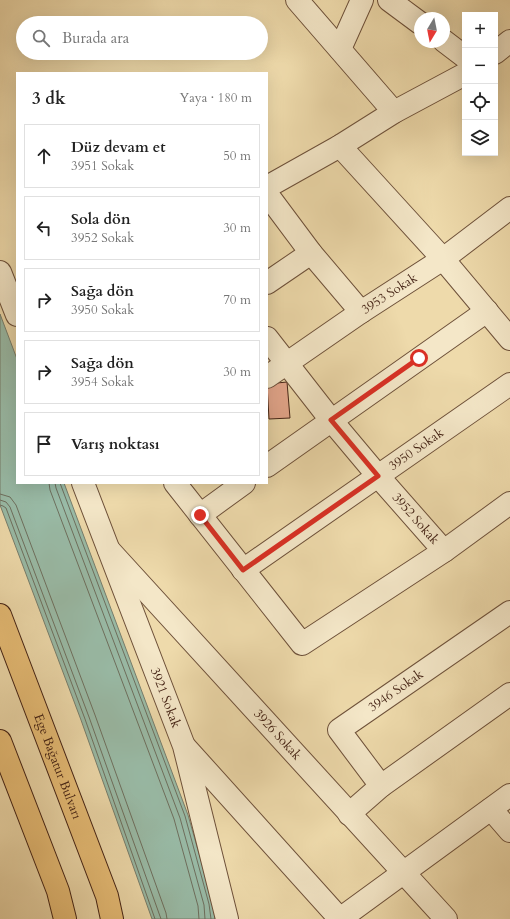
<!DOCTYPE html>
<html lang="tr">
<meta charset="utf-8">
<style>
body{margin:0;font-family:Cardo,serif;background:#f6f6f6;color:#222}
.controls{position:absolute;right:12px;top:12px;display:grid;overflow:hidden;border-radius:0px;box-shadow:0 4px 16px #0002}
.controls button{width:36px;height:36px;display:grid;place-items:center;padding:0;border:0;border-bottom:1px solid #e0e0e0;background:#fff;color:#222;font:20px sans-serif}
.compass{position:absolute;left:414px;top:12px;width:36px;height:36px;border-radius:50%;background:#fff;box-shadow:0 4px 16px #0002;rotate:190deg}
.stop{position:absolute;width:12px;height:12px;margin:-9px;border:3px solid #d93025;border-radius:50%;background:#fff}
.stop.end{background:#d93025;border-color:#fff;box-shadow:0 1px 4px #0008}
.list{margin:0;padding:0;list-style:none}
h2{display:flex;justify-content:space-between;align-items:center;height:52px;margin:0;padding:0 16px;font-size:17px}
h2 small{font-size:13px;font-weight:400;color:#767676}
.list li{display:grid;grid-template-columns:26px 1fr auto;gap:12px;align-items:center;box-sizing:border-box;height:64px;margin:0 8px 8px;padding:0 8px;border:1px solid #e0e0e0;border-radius:0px}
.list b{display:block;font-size:15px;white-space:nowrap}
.list p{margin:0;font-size:13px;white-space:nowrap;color:#767676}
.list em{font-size:13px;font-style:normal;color:#767676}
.icon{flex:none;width:22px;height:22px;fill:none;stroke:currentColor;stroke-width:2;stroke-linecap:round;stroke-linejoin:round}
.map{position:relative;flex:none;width:510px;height:919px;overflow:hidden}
.search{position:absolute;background:#fff;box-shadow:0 4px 16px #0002;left:16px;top:16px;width:252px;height:44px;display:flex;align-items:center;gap:10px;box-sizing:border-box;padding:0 14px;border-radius:22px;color:#767676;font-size:15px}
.panel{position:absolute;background:#fff;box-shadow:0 4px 16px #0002;left:16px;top:72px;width:252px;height:412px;border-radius:0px}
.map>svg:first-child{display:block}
</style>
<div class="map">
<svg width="510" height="919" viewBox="0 0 510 919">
<rect width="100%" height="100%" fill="#eedaab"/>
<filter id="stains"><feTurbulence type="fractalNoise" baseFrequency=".005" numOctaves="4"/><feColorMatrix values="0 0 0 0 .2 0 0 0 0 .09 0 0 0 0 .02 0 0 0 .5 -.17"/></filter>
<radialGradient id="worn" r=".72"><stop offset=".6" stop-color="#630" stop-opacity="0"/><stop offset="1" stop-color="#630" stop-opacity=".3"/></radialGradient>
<polygon fill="#99bba7" stroke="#777e6d" points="0,314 17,359 17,483 64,483 188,815 213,903 215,919 152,919 81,720 0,505"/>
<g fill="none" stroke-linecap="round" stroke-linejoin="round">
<g stroke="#6e6f5e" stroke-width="1">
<polyline points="49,483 50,490 174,819 198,906 199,919"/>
<polyline points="55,483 56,488 180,818 204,905 205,919"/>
<polyline points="60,483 185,816 209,904 211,919"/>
<polyline points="0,494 10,497 16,505 95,715 166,913 167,919"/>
<polyline points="0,500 6,502 10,507 89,717 161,919"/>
<polyline points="0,505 3,506 6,508 85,719 155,919"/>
</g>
</g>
<polygon fill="#e5a78c" stroke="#442315" points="287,382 290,418 269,419 267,384"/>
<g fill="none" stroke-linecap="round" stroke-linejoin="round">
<defs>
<g id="minor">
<polyline points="297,0 394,112"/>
<polyline points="389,0 420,23"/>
<polyline points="444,41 465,57"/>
<polyline points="340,49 362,0"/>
<polyline points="495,53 510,41"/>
<polyline points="340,146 443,259 510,339"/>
<polyline points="267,187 340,146 394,112 465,74"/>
<polyline points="267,194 311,253 361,312"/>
<polyline points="0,272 17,315"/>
<polyline points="267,283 311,253"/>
<path id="s1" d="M267,338L331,420L378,476L444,551"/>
<path id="s2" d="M267,377L361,312L443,259L510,208"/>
<polyline points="267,466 487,311"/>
<path id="s3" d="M83,483L184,746L227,919"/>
<polyline points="175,483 302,644 444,551 510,503"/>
<polyline points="200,515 244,483"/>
<path id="s4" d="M109,550L446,919"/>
<path id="s5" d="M243,570L510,384"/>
<polyline points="186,748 340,919"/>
<path id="s6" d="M381,786L339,730L510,612"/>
<polyline points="491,809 510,831"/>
<polyline points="349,814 381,786 510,694"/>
<polyline points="340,919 510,795"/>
</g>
<g id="major">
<path id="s7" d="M0,615L107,896L112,919"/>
<polyline points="0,741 58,891 65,919"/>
</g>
</defs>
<use href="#minor" stroke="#6e513a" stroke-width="24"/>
<use href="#major" stroke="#442315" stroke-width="24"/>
<use href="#minor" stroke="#f4e7c8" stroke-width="22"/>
<use href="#major" stroke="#e7bd76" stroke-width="22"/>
</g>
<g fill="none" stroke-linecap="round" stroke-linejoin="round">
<polyline stroke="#d93025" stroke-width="5" points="200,515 243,570 378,476 331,420 419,358"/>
</g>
<g text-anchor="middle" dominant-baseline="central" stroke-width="3" stroke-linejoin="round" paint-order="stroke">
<g font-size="13" fill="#442315" stroke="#f4e7c8">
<text stroke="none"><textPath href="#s2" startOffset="148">3953 Sokak</textPath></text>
<text stroke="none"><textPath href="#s5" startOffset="211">3950 Sokak</textPath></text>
<text stroke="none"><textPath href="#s1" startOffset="234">3952 Sokak</textPath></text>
<text stroke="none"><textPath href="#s6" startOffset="139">3946 Sokak</textPath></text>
<text stroke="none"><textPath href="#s3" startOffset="230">3921 Sokak</textPath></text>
<text stroke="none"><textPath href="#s4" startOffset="250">3926 Sokak</textPath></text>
<text stroke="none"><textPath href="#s7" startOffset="162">Ege Bağatur Bulvarı</textPath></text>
</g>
</g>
<rect width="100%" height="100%" filter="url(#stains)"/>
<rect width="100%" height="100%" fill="url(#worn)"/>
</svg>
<div class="controls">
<button>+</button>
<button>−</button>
<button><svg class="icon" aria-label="locate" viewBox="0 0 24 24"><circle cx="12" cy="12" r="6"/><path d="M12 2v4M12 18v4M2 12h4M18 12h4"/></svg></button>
<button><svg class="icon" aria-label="layers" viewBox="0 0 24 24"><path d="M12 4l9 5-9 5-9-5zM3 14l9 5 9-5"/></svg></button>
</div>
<svg class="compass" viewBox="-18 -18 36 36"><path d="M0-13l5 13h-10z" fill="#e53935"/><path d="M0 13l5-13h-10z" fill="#767676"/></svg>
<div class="stop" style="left:419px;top:358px"></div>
<div class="stop end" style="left:200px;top:515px"></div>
<div class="search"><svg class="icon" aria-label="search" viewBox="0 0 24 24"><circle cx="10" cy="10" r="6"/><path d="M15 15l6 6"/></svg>Burada ara</div>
<section class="panel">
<h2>3 dk<small>Yaya · 180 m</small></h2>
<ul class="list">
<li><svg class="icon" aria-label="ahead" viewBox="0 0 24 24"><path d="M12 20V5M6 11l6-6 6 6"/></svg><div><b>Düz devam et</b><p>3951 Sokak</p></div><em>50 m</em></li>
<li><svg class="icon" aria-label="left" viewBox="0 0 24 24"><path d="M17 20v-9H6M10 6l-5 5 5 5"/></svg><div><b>Sola dön</b><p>3952 Sokak</p></div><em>30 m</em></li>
<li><svg class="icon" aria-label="right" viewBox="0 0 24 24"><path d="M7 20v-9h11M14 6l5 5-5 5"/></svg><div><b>Sağa dön</b><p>3950 Sokak</p></div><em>70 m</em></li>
<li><svg class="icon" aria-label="right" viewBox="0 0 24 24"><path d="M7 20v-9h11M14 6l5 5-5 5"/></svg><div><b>Sağa dön</b><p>3954 Sokak</p></div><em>30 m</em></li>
<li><svg class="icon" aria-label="arrive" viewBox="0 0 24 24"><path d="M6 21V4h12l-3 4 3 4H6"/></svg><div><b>Varış noktası</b></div></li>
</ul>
</section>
</div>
